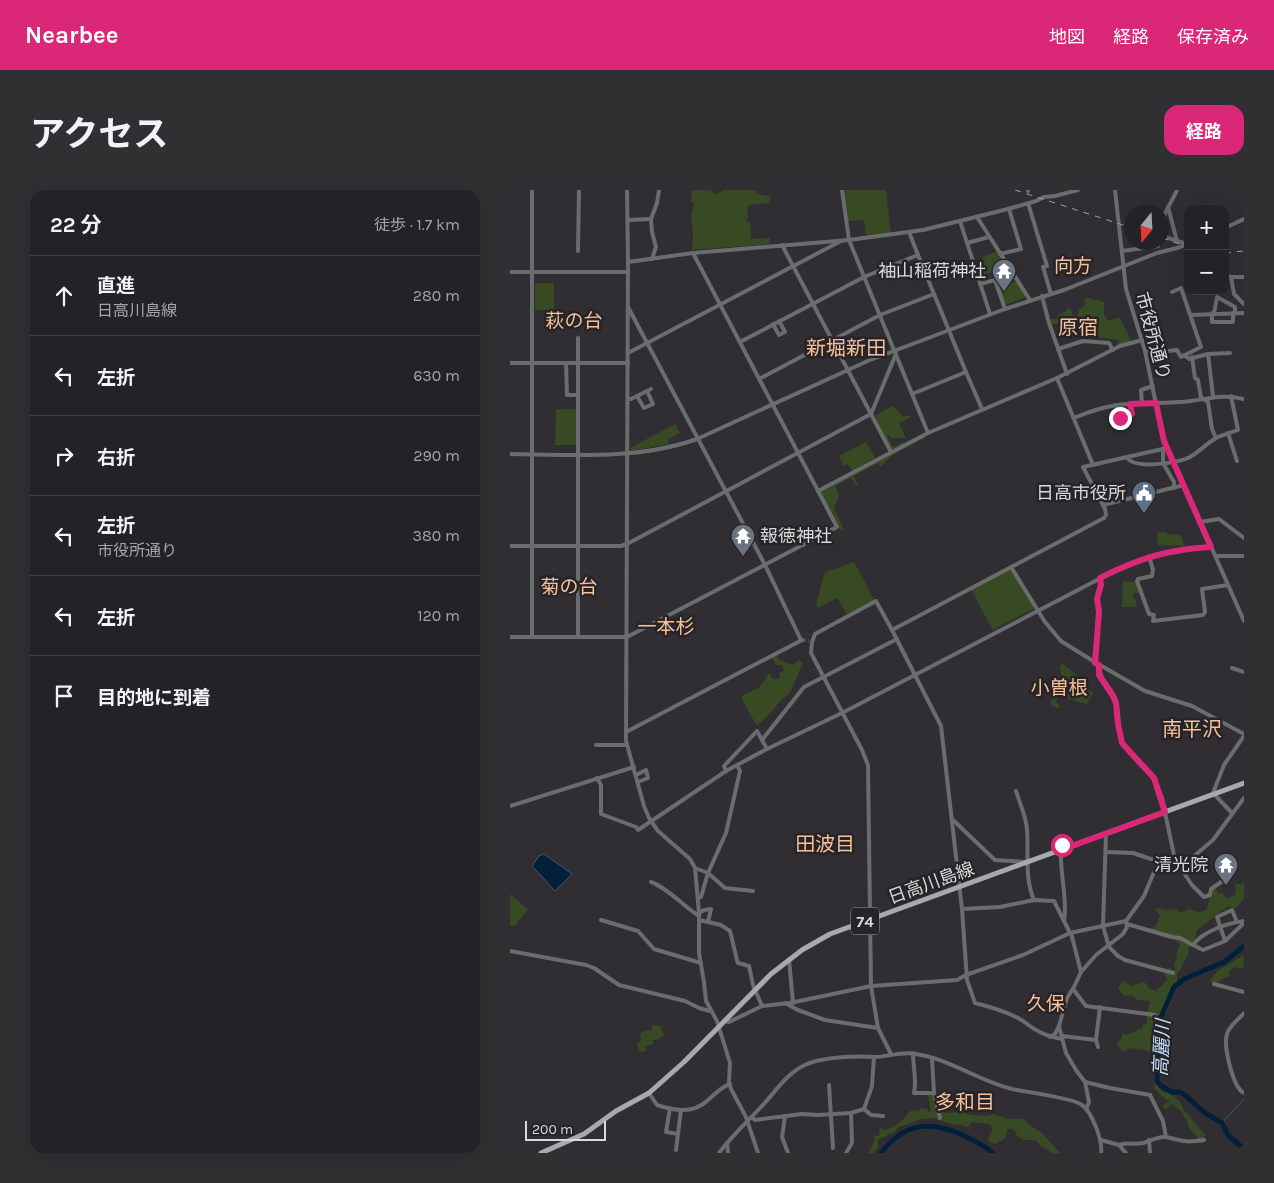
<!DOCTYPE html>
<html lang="ja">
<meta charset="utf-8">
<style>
body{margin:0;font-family:Karla,"Noto Sans JP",sans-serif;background:#302f32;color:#f1f3f6}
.controls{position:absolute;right:15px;top:15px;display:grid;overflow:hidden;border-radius:10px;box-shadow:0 5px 20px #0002}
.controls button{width:45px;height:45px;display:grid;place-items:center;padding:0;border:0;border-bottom:1px solid #413f43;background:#242226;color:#f1f3f6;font:25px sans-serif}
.compass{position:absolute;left:614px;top:15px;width:45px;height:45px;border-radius:50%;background:#242226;box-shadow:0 5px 20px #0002;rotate:198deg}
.scale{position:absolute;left:15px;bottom:12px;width:81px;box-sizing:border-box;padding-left:5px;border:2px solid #d9d8da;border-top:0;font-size:14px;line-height:18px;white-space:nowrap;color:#d9d8da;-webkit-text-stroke:4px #272428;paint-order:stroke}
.stop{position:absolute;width:15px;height:15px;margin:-11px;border:4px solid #db2777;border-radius:50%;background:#fff}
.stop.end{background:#db2777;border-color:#fff;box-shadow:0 1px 5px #0008}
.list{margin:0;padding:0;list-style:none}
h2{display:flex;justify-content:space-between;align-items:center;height:65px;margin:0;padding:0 20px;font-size:21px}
h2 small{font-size:16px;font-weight:400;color:#a3a4a7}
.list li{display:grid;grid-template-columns:32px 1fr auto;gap:15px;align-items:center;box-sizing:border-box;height:80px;padding:0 20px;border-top:1px solid #413f43}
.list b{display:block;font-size:19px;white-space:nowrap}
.list p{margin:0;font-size:16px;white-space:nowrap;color:#a3a4a7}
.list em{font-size:16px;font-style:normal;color:#a3a4a7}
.icon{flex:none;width:28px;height:28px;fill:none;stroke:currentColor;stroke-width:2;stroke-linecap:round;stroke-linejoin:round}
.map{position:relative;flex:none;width:734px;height:963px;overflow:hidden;border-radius:15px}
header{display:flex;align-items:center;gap:30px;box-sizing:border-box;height:70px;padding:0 25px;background:#db2777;color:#fff}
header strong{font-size:24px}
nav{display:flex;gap:28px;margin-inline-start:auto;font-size:18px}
.intro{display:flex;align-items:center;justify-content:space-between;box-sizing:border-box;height:120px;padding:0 30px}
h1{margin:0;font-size:35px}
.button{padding:12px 22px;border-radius:15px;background:#db2777;color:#fff;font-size:18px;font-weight:700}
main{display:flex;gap:30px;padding:0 30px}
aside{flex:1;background:#242226;border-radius:15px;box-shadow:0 5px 20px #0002}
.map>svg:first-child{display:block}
</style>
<header>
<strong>Nearbee</strong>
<nav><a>地図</a><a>経路</a><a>保存済み</a></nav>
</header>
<div class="intro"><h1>アクセス</h1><a class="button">経路</a></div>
<main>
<aside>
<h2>22 分<small>徒歩 · 1.7 km</small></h2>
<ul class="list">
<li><svg class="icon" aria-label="ahead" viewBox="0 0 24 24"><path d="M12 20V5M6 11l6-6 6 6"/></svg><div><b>直進</b><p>日高川島線</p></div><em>280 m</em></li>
<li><svg class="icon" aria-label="left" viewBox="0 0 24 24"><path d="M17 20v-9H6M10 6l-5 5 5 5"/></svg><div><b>左折</b></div><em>630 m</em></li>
<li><svg class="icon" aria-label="right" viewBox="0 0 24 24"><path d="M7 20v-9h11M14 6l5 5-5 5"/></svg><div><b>右折</b></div><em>290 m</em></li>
<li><svg class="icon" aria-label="left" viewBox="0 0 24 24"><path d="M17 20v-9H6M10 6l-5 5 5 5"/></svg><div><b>左折</b><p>市役所通り</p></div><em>380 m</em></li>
<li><svg class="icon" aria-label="left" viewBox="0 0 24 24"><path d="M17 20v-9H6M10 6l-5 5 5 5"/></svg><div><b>左折</b></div><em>120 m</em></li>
<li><svg class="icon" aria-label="arrive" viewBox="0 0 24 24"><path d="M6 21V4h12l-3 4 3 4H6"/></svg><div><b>目的地に到着</b></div></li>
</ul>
</aside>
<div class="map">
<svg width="734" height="963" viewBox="0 0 734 963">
<rect width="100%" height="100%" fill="#302e32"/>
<g fill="#374a23">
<polygon points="190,0 200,0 206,5 213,0 246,0 247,4 260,6 260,13 238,15 237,23 239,27 237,28 236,32 240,32 241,49 259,48 260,50 259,54 182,60 183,42 181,27 184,13 181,11 182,1"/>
<polygon points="334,0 376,0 381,44 356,46 354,30 338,31"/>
<polygon points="487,61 498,78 469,86 466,76 475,74 473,67"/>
<polygon points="507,92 517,107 495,115 488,96"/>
<rect x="25" y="93" width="19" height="27"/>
<path d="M577,108C583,109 588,110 594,112V125L599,131L609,127L619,145L620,152L609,156L607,154L609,150L585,147L583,144H580L579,137C573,134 562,135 557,138V146L555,147L549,134H541L540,131L541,129H547L549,124L555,122L557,119L560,118L564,128L568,124L569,119L572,118L575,114V109Z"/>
<polygon points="383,216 393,227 400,225 401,227 389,233 396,248 380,248 379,245 377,246 383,257 394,252 395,253 381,260 368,234 366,225"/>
<polygon points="46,219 67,219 67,255 45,255"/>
<polygon points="165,234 170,243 157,250 159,254 126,260 122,260 120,258"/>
<polygon points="414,247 415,248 384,264 370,277 368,273 344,286 348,296 346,296 341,288 325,296 329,305 324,319 334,339 331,341 310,302"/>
<polygon points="356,252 365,268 342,281 338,274 334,276 329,266"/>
<polygon points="655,342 657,344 671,345 674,356 648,355 647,343"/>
<polygon points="344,372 365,411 337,424 327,408 308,418 306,415 314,384 318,381"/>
<polygon points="498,380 502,381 525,418 483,440 461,400"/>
<polygon points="613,391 626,392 629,403 624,403 623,408 626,409 626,417 612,417"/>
<polygon points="266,465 269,470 282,475 289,470 293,473 280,503 272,509 262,521 247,536 231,508 233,505 249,498 259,483 263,489 268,489 270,486 269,483 274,481 272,475 266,475 262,468"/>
<path d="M553,474L565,484L572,498L583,502L577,514L548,506L546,512L550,516L548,519L540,514L542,510C539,502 545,496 543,489L545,488L549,490L552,487L550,478L551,475Z"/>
<path d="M734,678V709L724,719L721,717H717L687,740L685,749L678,759C680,768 672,771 671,779L667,783V797L658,820L652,829L648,841L647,864L643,865C636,858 629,860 620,858L615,862L611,860L606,853L610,851L613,843L616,845L633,838V835L637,833V822L640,813L639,811L628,810L621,805L615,806L611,803L608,796L611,795L612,791L616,792L620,796L633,792L637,794L638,798L646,801L657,790V788L654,785L655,780L659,778L664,781L665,779L664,774L667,769L666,766L670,754L663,748H656L651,741L642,742L641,738L644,737L648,732V728L651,725L647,722L646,718L658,720L666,719L670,723L679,719C686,722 691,723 697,719L700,707L703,706L702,700L705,698L709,704L712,702L716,709L725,705L726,701L725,694H732L734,690Z"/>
<polygon points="0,704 18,719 5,736 0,736"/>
<path d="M734,765L733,778L730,779L726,776L719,781L720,785L718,787H716L706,793H702L700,791C706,778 723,773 734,765Z"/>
<polygon points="143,835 150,836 154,845 149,849 143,850 143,854 135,856 136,861 129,862 127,854 131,850 130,845 132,842 141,840"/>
<path d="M645,888L653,902C662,903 672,911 673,920C681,926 687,937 695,944L694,949L689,950L678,936L677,931L670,920L661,914L658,918L653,919L654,914L659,912L644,899Z"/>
<path d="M423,904L426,921L430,920L438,923L452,922L462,925L478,926L483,924L498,929H515L517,933L532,943L550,963H541L539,960L533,958L525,950H514L507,946L506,942L502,939H497L495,949L485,954L479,952L478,948L483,939L479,934L462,932L458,937H455L450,934L444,935L423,928L412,929L389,937L383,943H379L377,946L369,949L367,952L369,956L364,963H358L365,950L364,945L369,946L370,938L374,940C383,939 396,928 400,921L409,920L411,918L417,919L418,921L421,922L418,905Z"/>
</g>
<polygon fill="#03203b" stroke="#43576b" points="34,664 62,684 45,701 22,676 29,666"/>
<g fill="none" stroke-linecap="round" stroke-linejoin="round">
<polyline stroke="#43576b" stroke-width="1" points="712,933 734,909"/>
<g stroke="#03203b" stroke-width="5">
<polyline points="734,756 714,772 674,789 664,797 649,832 647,846 647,891 651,896 662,902 670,902 676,906 695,923 712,933 718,945 734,959"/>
<path d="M371,963C394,933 419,930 453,945C462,950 475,955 482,963"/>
</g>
<polyline stroke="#49484b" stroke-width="4" stroke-dasharray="4 2" stroke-linecap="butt" points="292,450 299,451"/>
<g stroke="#6a6d6d" stroke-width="4">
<polyline points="22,0 22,447"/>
<polyline points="117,0 118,72 116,551 134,616 139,628 148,641 180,669 185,678 189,723 189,763 194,792 196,811 207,831 220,873 219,892 221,899 236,927 248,963"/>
<polyline points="332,0 339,50 418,243 547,188 610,156 632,150"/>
<polyline points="518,0 518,1"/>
<polyline points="605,0 616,99 635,161 653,248 734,431"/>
<polyline points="518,13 537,76 533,77 541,104"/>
<polyline points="658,17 667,51"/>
<polyline points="467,27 520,110"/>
<polyline points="118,30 141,29"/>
<polyline points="450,31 480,124"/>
<path d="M652,34C654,21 662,12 667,0"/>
<polyline points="715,38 734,29"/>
<polyline points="399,42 408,65"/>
<polyline points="652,46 677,54"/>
<polyline points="457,53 479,47"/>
<polyline points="272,55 381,262"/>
<polyline points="68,61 69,0"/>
<polyline points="612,61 648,56"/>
<polyline points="490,64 511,59 499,19"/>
<polyline points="142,69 146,57 142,42 141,29 147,13 149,0"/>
<polyline points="118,72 183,63 339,50 413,40 498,19 526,11 534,7 545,6 568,0"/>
<polyline points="0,82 118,82"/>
<polyline points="715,85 721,87 734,87"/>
<polyline points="721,87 724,104 734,114"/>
<polyline points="470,94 485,90 495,119"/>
<polyline points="532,106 539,133 557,184"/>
<polyline points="118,117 255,375 291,450"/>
<polyline points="702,123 702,132 723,132 723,123"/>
<polyline points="704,123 707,107 725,117 725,123"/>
<polyline points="681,125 734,123"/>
<polyline points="263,134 269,145 275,142 269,131"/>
<polyline points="230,152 354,87 408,65 424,104"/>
<polyline points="548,159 573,151 599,153 603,160"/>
<polyline points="635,161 649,162 667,160 671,167 691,157 671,98 662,102"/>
<polyline points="118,163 331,51"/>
<polyline points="698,164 703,206"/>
<polyline points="674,165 679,169 698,164 720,163"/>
<polyline points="682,167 685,188 688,190 691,208"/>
<polyline points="0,173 118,173"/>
<polyline points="56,173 57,205 68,205"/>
<polyline points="456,182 472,219"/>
<polyline points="547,188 583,275"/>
<polyline points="249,189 370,125 424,104 456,182 402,204"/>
<polyline points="127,206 134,218 143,214 137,201"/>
<polyline points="692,208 698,212 702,239 706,248"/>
<polyline points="118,209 121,209 141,199"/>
<polyline points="632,214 631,200 643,196"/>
<polyline points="606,215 610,228 622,224 620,214"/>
<path d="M564,228C578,222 592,217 608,215C632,212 657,214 681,211C702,208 712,204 734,209"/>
<polyline points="718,243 727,271"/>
<polyline points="653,259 653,273 664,292 664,298"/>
<path d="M0,264C62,265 128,270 187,249L360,170L495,119L554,100L647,63L667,58L678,54"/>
<path d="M617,267C623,280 669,273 680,267C689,262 696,254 706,248C712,245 720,243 728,240L721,206"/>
<polyline points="308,301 418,243"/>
<polyline points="593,315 674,295"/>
<polyline points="690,332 709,329 734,348"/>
<polyline points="0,356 111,356 117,354 361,224 386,164"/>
<polyline points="639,366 643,380 642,386 628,389 627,391 639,424 644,425 643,431 693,425 695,422 692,399 718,395"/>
<polyline points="706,366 734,366"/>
<polyline points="501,377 535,432 551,451 583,471 635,501 682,516 734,544"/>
<polyline points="0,447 117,447 327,337 183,63"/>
<polyline points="68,447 68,148"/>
<polyline points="585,473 589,422 587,409 591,395 590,388"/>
<path d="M589,475C590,491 598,493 604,506C610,519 607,536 611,549C615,561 635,579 644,588L652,608L665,670L682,695L694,707L700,705L701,699L714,690L724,678"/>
<polyline points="722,478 734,482"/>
<polyline points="116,542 292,450"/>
<polyline points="86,555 117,555"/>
<polyline points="257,559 252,550 294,497 387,449"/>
<polyline points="216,581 214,576 247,541 252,550"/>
<polyline points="126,585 136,580 138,588 128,592"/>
<path d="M87,588L91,595V624L126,637L128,640L216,581L257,559L332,523L616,375C645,364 671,359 701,357"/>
<path d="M506,601C510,614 516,626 517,639C519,663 514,687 524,710"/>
<polyline points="0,616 124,577"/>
<polyline points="722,623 703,603 714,575 734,546"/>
<polyline points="443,630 485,670 517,672"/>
<polyline points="596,643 593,736 599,757 608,766 615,770 663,783"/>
<polyline points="596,662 623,663 650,672 661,671 669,674 677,672 703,650 734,608"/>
<polyline points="185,678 198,683 215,698 243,701"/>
<path d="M141,692C158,698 173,716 189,726"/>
<polyline points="188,708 191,707 198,683 216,643 230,581 227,575"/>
<polyline points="452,719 490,717 524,710 544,711 560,743"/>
<polyline points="189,723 194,720 201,719 198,732"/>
<polyline points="91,730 128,741 144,759 191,773"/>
<polyline points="189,730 211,735 220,741 227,770 228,773 239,776 243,795 252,816"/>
<path d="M554,731C559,709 545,666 554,650"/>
<polyline points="616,731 617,737 613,744 586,765 571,782 564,797 557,808 549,836 556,863 566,880 575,892 600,898 640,905 653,931 656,947"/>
<path d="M734,731C718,733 693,741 683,755L693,760L715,751L734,733"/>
<polyline points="617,734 662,747 670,748 683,755"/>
<polyline points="561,743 571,782"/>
<polyline points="715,751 707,727 722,720 727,732"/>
<polyline points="0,761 76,775 84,778 109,795 175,811 189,818 200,821"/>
<polyline points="279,769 283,813"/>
<polyline points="704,794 734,802"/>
<polyline points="563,799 576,816 645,825"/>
<polyline points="275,813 288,820 315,830 368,838"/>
<path d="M734,823C729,829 719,836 717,844C713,856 723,898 734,903"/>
<polyline points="214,831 219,832 252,816 280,813 361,796 447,790 456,785 513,765 560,743 616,731 634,706 644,682 650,672"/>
<polyline points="552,846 586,850"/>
<polyline points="540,847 545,844 549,836"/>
<path d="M552,849C535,846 526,841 513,831C499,822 481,817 465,813L457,790L452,719L431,536L382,440L594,328L596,325L595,319L573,277L657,258"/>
<polyline points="588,857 586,850 590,817"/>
<path d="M403,863C403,877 407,890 404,903H424"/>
<polyline points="381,864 368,838 361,796 358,575 352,560 301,463 302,452 305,444 366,411 382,440"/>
<polyline points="422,868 424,903 430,928"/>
<polyline points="575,892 579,912 576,919"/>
<polyline points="319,895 323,958"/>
<path d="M139,903L147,915C164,921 183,924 197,911C204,905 211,897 220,894"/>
<polyline points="160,918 156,942 168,944"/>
<polyline points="354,919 361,925 373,926"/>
<polyline points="275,926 272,947 278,963"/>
<polyline points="241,927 245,930 292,924 308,925 341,923 354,919 362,896 364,867"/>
<polyline points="591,950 609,955 616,963"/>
<polyline points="639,950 640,963"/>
<polyline points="217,953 218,963"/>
<path d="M609,955C618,952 625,955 633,953C640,951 648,946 656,947C673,951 675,953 694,950"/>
<polyline points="166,960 171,920"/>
<path d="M209,963C222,946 236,933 250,918C265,903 276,883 297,874C316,867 344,866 364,867C378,867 391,861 406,864C440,869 469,891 502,899C516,902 564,908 572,915C582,922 593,951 591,963"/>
<polyline points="336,963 342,953 341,923"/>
</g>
<polyline stroke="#a5abaa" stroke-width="5" points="31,963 74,944 106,921 139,903 174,872 261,784 292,760 320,744 734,593"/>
<g stroke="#a3a2a4" stroke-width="1" stroke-dasharray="6 6" stroke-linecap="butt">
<polyline points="505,0 622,38"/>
<polyline points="652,48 678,57"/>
<polyline points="715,63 734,61"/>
</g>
</g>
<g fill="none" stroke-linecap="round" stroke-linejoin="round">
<path stroke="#db2777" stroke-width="6" d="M552,655L551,660L655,622L644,588L612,553L608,534L606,513L603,506L589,485V475L585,473L589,422L587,409L591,395L590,388C627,369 659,359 701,357L654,251L646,213L620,214L622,224L610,228"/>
</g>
<defs>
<symbol id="temple-pin" viewBox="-11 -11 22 30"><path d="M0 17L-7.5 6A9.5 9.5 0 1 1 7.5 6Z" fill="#6b7280" stroke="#272428"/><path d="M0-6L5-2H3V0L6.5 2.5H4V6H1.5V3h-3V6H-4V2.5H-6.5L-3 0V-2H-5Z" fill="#fff"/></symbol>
<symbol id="civic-pin" viewBox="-11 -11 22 30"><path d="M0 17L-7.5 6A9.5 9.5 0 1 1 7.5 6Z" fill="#5c6f8a" stroke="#272428"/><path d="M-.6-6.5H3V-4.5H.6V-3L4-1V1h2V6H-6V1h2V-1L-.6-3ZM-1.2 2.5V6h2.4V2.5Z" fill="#fff"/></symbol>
</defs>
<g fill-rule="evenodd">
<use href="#temple-pin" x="480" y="67" width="28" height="38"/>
<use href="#civic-pin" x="620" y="289" width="28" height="38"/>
<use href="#temple-pin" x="219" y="332" width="28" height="38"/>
<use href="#temple-pin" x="702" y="661" width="28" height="38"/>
</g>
<g text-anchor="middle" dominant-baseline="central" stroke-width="5" stroke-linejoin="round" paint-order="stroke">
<rect fill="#272428" stroke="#a4a2a5" stroke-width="1" x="341" y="717.5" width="28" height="27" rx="4"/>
<g font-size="16" font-weight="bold" fill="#d9d8da">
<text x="355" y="731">74</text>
</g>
<g font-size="18" fill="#d9d8da" stroke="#272428" text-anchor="end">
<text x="476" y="81">袖山稲荷神社</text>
<text x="616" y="303">日高市役所</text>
<text x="250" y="346" text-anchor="start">報徳神社</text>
<text x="698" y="675">清光院</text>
</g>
<g font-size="18" fill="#d9d8da" stroke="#272428">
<text transform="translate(643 146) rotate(75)">市役所通り</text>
<text transform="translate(421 693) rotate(-20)">日高川島線</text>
</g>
<g font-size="19" fill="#f6c09a" stroke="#272428">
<text x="563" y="76">向方</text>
<text x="64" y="131">萩の台</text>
<text x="59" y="397">菊の台</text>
<text x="156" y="437">一本杉</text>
<text x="549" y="498">小曽根</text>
<text x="536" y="814">久保</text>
</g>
<g font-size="19" font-style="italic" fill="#c0ddfc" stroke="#272428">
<text transform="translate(652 858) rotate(-87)">高麗川</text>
</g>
<g font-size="20" fill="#f6c09a" stroke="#272428">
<text x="568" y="137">原宿</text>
<text x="336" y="158">新堀新田</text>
<text x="682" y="539">南平沢</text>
<text x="315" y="654">田波目</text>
<text x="455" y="912">多和目</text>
</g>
</g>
</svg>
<div class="controls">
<button>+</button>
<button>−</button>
</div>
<svg class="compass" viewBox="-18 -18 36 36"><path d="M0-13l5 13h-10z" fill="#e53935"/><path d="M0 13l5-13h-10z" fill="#a3a4a7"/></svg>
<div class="scale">200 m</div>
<div class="stop" style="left:552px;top:655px"></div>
<div class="stop end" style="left:610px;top:228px"></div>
</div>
</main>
